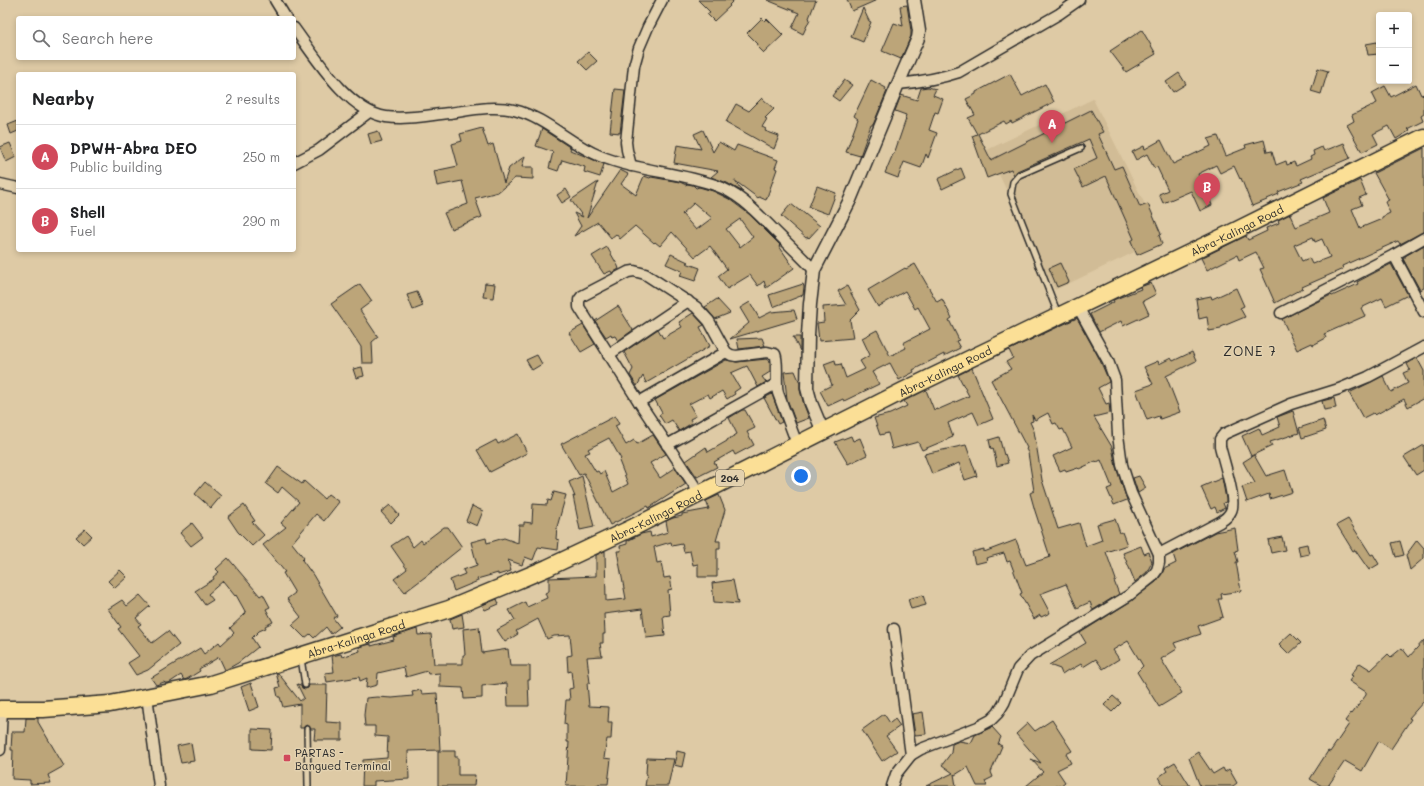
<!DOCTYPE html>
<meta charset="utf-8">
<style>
body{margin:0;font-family:Mali,sans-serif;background:#f2f2f2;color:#202124}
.controls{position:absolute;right:12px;top:12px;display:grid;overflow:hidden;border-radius:4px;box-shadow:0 2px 6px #0003}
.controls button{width:36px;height:36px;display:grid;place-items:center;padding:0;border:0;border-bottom:1px solid #e0e0e0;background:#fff;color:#202124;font:20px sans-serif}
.you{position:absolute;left:801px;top:476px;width:14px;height:14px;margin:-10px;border:3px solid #fff;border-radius:50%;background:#1a73e8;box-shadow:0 0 0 6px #1a73e833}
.badge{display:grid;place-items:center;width:26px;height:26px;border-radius:50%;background:#d1495b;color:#fff;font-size:13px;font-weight:700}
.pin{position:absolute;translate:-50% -33px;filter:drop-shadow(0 1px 2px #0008)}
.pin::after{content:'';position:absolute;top:21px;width:14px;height:12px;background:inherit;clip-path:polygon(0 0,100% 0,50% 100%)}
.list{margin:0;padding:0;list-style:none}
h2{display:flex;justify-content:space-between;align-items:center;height:52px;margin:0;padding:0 16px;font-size:17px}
h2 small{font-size:13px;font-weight:400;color:#757577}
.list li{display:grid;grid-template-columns:26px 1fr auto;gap:12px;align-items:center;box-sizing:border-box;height:64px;padding:0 16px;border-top:1px solid #e0e0e0}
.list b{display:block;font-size:15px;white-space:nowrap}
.list p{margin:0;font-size:13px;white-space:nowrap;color:#757577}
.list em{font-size:13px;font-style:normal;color:#757577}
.icon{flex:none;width:22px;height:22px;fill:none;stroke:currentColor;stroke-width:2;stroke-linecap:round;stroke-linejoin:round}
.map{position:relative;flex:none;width:1424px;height:786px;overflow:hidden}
.search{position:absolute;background:#fff;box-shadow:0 2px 6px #0003;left:16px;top:16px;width:280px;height:44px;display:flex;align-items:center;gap:10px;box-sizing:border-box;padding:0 14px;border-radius:4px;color:#757577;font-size:15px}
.panel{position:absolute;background:#fff;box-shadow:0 2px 6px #0003;left:16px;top:72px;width:280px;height:180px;border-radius:4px}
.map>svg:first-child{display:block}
</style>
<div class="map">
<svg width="1424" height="786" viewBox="0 0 1424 786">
<rect width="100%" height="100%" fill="#decaa5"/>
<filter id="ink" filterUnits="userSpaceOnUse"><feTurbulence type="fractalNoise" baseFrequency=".025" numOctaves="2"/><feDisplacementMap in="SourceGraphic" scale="8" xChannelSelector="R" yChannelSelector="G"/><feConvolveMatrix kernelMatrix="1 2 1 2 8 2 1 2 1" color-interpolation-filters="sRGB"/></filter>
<g filter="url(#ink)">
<polygon fill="#d1bc96" points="1093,99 1162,239 1055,290 987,150"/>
<g fill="#bca579" stroke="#2b2b2b" fill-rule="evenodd">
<polygon points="698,0 734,0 729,5 730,6 714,21 707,14 710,12"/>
<polygon points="767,0 816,0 809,18 810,19 803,34 792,28 799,13"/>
<polygon points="847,0 877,0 852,11"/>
<polygon points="907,5 911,31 911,36 901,59 882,51 894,23 903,26 900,6"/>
<polygon points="863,8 869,21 871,22 863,42 851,37"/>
<polygon points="762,18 765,21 767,19 783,35 764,53 757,46 758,44 747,33"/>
<polygon points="1142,30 1156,54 1126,72 1110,51"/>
<polygon points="1377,42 1379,54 1368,55 1366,44"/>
<polygon points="588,52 597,61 587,70 578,61"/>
<polygon points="1318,68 1328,71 1321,94 1311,91"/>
<polygon points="1179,73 1186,84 1173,92 1166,82"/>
<polygon points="1010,74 1022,96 1045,84 1054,102 1012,123 1011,121 1006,124 1004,121 978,134 991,160 1091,110 1103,132 1098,134 1114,169 1122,166 1140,207 1148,204 1161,234 1159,235 1162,244 1137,255 1131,241 1134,239 1106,176 1083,187 1074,169 1097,158 1089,139 1017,171 1014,175 1011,169 987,178 972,136 977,134 968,118 975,115 966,99 976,94 976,92"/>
<polygon points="844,80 852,85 839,101 832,96"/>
<polygon points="871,80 886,88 885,90 887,91 873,125 871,125 860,156 846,152 858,119 854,116"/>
<polygon points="1416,84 1421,95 1424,94 1424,114 1421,116 1423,121 1407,129 1409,131 1396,139 1389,126 1373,134 1378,144 1362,152 1347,125 1354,121 1352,115 1377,103 1372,93 1385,86 1391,97"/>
<polygon points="928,87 936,89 933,95 943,99 938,113 935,112 929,130 937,133 928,158 926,154 921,168 904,162 898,178 885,173 893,154 894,154 906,119 905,118 906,115 895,111 901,95 917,100 921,88"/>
<polygon points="615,89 625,90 620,133 610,132"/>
<polygon points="762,98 774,109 765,118 767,119 762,127 766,129 765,131 779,136 774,149 726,122 736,104 749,111"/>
<polygon points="18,121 18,131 11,134 8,125"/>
<polygon points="482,128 488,146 493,144 504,183 509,168 525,156 522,167 533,167 533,179 515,178 498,192 475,198 482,217 451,229 444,213 468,204 462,181 437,186 434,171 458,166 452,144 462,141 460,134"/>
<polygon points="542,129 571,148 570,150 604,164 600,177 584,172 585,167 562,160 558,171 549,168 553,152 536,146"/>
<polygon points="703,130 713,152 719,142 734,151 737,145 778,160 775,168 777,169 766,200 759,197 758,198 734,180 743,192 727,183 711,177 718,171 674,163 677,145 701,149 694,134"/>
<polygon points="378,131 382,141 371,144 368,134"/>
<polygon points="1218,136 1226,156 1246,148 1245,145 1264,140 1267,152 1272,151 1276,165 1286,161 1287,165 1294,162 1296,166 1311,159 1310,157 1314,155 1313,151 1322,147 1324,151 1344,143 1350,158 1301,179 1303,182 1278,192 1279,194 1267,199 1267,200 1252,206 1241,178 1240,179 1234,166 1220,173 1216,165 1198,174 1212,205 1200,211 1191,191 1163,203 1159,194 1168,190 1157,167 1154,168 1147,154 1136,160 1132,152 1144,146 1145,149 1161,140 1173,164 1211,146 1208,139"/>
<polygon points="10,143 16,157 6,162 0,147"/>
<path d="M1424,148V232L1400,244L1398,241L1342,266L1343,269L1302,287L1303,288L1275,303L1260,269L1264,268L1256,252L1239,260L1237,255L1207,270L1201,258L1246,236L1248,240L1267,231L1266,228L1279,223L1278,220L1290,214L1296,227L1329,213L1323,198L1360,180L1366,195L1359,198L1362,205L1352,209L1360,228L1382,219V217L1390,213L1385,202L1389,200L1374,173ZM1313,237L1315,242L1322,239L1330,257L1312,264L1309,258L1302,261L1294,245Z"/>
<polygon points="961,168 965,178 942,189 938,179"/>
<path d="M620,170L628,174L621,184L636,195L644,176L650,178L651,177L680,182L686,185L687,184L693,185L696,188L699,187L713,191L729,199L749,214L780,245L779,246L794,268L766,288L764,281L758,286L750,275L727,289L718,276L727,269L710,246L695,257L672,232L660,246L655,242L654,243L635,226L620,239L616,234L611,238L598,222L574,236L581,226L574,213L583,217L571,200L598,182L587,218ZM694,203L712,218L696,230L682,214ZM740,219L753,237L740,247L726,229Z"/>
<polygon points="817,186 836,193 828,214 809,207"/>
<polygon points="566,189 571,197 562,203 557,195"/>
<polygon points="791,204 800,211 800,210 820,226 809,238 808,237 806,238 781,216"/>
<polygon points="1424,245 1424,288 1420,290 1403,259 1405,258 1405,256"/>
<polygon points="607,247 618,266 619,269 612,273 611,271 604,274 592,256"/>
<polygon points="671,254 688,262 686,263 700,268 695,281 680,276 682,271 666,264"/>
<polygon points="1060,263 1069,282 1057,287 1049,268"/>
<polygon points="915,264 937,302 942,299 952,318 949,320 959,340 956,341 960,348 944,356 944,354 913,370 914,372 899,380 890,363 872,372 879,384 844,401 843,399 828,406 820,391 832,385 824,364 835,360 836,365 841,364 846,378 865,369 860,361 870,355 862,338 877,330 890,356 906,348 903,343 930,329 918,307 915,309 905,291 878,307 868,290 905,268 906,269"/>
<polygon points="1391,264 1408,295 1386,306 1382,298 1361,308 1365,316 1324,334 1326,338 1313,345 1312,343 1297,350 1282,319 1331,295 1332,296 1358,284 1357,282"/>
<polygon points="485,283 495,284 493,298 483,297"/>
<polygon points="1151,283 1156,294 1143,301 1149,314 1123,326 1121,321 1099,332 1090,314 1114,302 1113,300 1141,289 1140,287"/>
<polygon points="360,284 372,301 360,310 378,337 372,342 373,363 362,363 361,347 344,321 343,321 331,304"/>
<polygon points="803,284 804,287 803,295 773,307 769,295"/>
<polygon points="847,286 860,310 850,320 853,338 819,341 817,323 824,322 823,307 846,305 838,291"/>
<polygon points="1236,288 1244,306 1240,308 1245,317 1221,327 1221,329 1209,331 1207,317 1199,319 1196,299 1211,296 1212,299"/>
<polygon points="417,292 423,306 413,310 407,295"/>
<polygon points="717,299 730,313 715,319 705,307"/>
<polygon points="750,302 759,318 771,312 794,310 797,319 730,339 749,323 740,308"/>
<polygon points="618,306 633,330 618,341 615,336 612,337 611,334 606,337 595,321"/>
<polygon points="693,313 704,325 700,327 710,346 646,383 643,376 637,386 630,375 633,369 624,352 658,329 663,338 682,327 679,322"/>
<polygon points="1077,318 1099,358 1109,381 1109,382 1098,388 1106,404 1109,403 1110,413 1094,417 1112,447 1116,467 1127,500 1114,505 1107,489 1112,487 1101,460 1097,462 1096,461 1079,469 1078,468 1066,472 1065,469 1060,471 1053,456 1072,447 1063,429 1060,430 1056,423 1053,424 1048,413 1035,420 1032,415 1033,421 1030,422 1034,431 1042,480 1058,529 1079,523 1086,546 1102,540 1097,524 1115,519 1120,533 1122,532 1127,545 1106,552 1116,580 1114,581 1119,594 1093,610 1090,602 1077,608 1066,584 1040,594 1050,613 1041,617 1040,615 1034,619 1020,594 1022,593 1010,561 1007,562 1004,553 986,558 987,561 975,564 972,552 984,549 984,552 1016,540 1026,565 1050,557 1035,511 1030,493 1034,491 1028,453 1026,449 1027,448 991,380 1011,369 1006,362 1013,358 1009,350"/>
<polygon points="583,325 595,344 581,352 569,333"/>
<polygon points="793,337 800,337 800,351"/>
<polygon points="762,338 765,346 739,349 737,339"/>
<polygon points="1192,352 1196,361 1166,376 1180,412 1160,419 1159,416 1147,420 1136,390 1153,384 1144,367 1158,361 1159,364 1171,358 1173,361"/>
<polygon points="537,355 542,364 532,370 526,360"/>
<polygon points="1417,358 1424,371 1424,398 1408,407 1404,399 1375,415 1373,413 1363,418 1349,393 1383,376 1391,392 1408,383 1403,373 1410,370 1407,364"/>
<polygon points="767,359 770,361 770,372 762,377 766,382 758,387 747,366 731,373 740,388 734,392 735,394 727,399 722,391 710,398 708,394 689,404 696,416 690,419 692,423 679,431 672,420 665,424 659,415 662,413 655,400 726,360 737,362"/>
<polygon points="362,367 364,376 356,378 353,369"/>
<polygon points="972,368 993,419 979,425 973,412 948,423 953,437 922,450 918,442 892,449 888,433 880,435 874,418 890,414 907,406 904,401 926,390 934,410 937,409 937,410 969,396 958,375"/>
<polygon points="795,371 800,383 800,390 804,405 809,418 796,423 787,399 784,372"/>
<polygon points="772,394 782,422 778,424 764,398"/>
<polygon points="1334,398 1336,408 1324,410 1322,401"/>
<polygon points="742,410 745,410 755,428 747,432 754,445 735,455 733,451 714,462 717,467 697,477 686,461 706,447 708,452 727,441 727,440 737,434 729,418"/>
<polygon points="1293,411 1299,433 1270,442 1272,446 1251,456 1242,436 1259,428 1262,435 1280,427 1277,417"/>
<path d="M615,416L619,424L615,426L626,445L634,440L637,444L653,435L666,454L650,463L660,478L675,468L686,484L649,508L648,506L610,525L584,473L579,475L561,444ZM609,438L621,459L619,461L628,484L613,492L604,471L600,474L598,471L596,472L585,454L590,452L588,449Z"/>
<polygon points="1323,420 1326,430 1302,438 1299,428"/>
<polygon points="518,434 527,453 490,472 477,450 496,440 498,444"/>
<polygon points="851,436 853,441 860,438 867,455 848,464 835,442"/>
<polygon points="999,437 1004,455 1005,454 1008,463 997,466 993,448 991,449 989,440"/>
<polygon points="966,445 977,476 965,480 959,463 932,474 924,454"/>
<polygon points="1424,445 1424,470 1416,475 1404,457"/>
<polygon points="1254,455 1266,476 1285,470 1292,492 1270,499 1269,494 1247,502 1242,487 1255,483 1243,462"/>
<polygon points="278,467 302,484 304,481 324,499 328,494 339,502 324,521 316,514 292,543 304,558 302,560 313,575 337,616 333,618 340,627 331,634 326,627 314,638 310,634 305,638 292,625 301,617 287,599 295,593 283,573 285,572 263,545 286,527 281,523 299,502 282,487 278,493 266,484"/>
<polygon points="582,476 594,527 580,530 573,496 575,497 569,482"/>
<polygon points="1139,476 1146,488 1138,493 1133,478"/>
<polygon points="1222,478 1226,499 1226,502 1223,503 1225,508 1217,512 1215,507 1211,509 1201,487"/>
<polygon points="205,482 221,496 211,508 195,494"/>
<polygon points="554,492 566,495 557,527 556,539 559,540 558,550 538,547 533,560 525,557 522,565 508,560 511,571 498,575 498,573 477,579 478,581 454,591 450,580 465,574 463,570 477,565 471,542 486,538 487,543 504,538 518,543 519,525 524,525 524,522 532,523 533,504 547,505 548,500 551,501"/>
<polygon points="719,495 725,510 716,541 720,541 720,549 717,549 717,577 698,577 698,564 693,565 690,551 684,552 682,544 672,546 671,542 654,547 657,563 661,562 664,578 670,577 672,589 668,590 670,615 663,616 665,636 646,638 642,609 604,614 605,634 603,634 603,643 600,643 602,656 587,657 590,683 587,683 589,706 609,707 608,722 612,722 611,739 607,739 604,758 611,759 608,784 599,784 599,786 566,786 569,742 567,742 567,725 564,724 566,700 570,700 569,689 573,688 571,671 568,672 567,656 572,655 570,635 554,636 547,639 538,619 516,631 518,634 505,642 497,630 515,620 509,610 525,602 527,607 547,598 545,593 549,591 549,578 596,576 596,555 605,551 606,601 626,599 617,551 621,551 620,546 627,544 627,541 641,534 650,532 651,537 668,532 666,521 673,518 682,516 682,514 709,509 706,501"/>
<polygon points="244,505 255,521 252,522 264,535 252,546 238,532 228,517"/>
<polygon points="390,505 399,515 391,523 381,512"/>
<polygon points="472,506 483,511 477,526 466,521"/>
<polygon points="1348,519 1371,555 1373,554 1379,564 1369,570 1355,550 1353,551 1337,525"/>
<polygon points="192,523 203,537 191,546 180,533"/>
<polygon points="444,527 448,527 462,547 437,567 437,568 405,592 394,579 407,569 391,546 406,536 413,547 421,540 423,543"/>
<polygon points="1235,528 1238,550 1235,551 1238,562 1236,562 1241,591 1221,594 1222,599 1218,599 1223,617 1198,626 1201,634 1174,643 1177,649 1161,659 1182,693 1159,707 1137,672 1143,666 1128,641 1113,650 1119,659 1103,669 1096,659 1083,667 1081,664 1069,671 1068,670 1062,674 1060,669 1049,665 1086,643 1080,633 1131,601 1156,582 1162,574 1164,569 1176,563 1173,554 1215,532"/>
<polygon points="85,529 92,536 83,544 76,537"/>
<polygon points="1282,537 1285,550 1271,553 1268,540"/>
<polygon points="1417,540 1424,548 1424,558 1410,570 1406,555"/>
<polygon points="1400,541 1404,555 1396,557 1392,543"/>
<polygon points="1307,544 1309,554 1300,556 1298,546"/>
<polygon points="1141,546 1144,554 1149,552 1152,562 1147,572 1135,582 1123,553"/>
<polygon points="228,558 260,596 263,594 270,607 266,609 273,622 265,626 266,628 259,631 252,638 258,647 238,663 229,668 225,670 219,657 199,669 200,671 187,679 184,680 181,675 169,683 165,683 164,682 156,685 151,678 200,648 204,654 219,642 221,645 234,633 230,628 246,613 236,595 235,596 223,581 208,594 213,600 205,605 195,591 214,579 213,577 219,572 216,569"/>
<polygon points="120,570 127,577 115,588 108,581"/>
<polygon points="733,580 738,604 714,602 712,583"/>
<polygon points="140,595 150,606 136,618 141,624 138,626 152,643 168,631 179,645 148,670 136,675 128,663 139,656 118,629 121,627 108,609 122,600 127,606"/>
<polygon points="923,595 926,605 911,609 908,599"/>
<polygon points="497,599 499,604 485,610 482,605"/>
<polygon points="462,614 464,627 452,629 450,619"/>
<polygon points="479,627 482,653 508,649 510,666 530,666 530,680 528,680 529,706 508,706 507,683 482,686 482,698 464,699 463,688 440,687 440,673 428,674 427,671 406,677 404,667 378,673 377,685 366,688 367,678 360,681 359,677 327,682 325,673 334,672 332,656 341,654 342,657 360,651 359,647 371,644 371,646 394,640 393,637 417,629 418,635 431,634 434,664 463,664 463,655 465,655 463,629"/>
<polygon points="1291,633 1301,643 1289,654 1279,644"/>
<polygon points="1424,640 1424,701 1409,718 1411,719 1391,749 1379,741 1362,771 1345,761 1328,786 1322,786 1310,779 1328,751 1330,752 1349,724 1345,721 1351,713 1352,714 1366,695 1366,692 1349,681 1353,676 1351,675 1360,663 1371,670 1388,654 1391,657 1402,648 1409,657"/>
<polygon points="276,673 278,673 300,701 304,698 297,684 301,685 302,688 305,689 308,688 309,685 327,685 326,722 342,723 342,740 314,740 315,729 311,729 307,725 305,726 303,728 300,728 300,704 283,707 280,697 278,697 276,688 280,687"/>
<polygon points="251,683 259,707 249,711 241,687"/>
<polygon points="421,690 422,694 437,693 440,750 408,751 409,779 374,781 374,786 362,786 363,760 387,758 388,737 375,736 375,726 365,726 364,715 366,698 377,697 392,698 413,696 412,692"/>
<polygon points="1113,696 1121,703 1112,712 1104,705"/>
<polygon points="923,712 926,734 915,735 912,714"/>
<polygon points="884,714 890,723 895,719 900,726 886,736 897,751 882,761 862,730"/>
<polygon points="26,718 38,718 38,722 64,766 48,775 51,783 30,784 30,780 12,779 13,750 11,750 12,732 25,732"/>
<polygon points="1052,720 1072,751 1066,754 1071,763 1057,770 1065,782 1060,786 1026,786 1043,772 1031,759 1041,763 1016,734 1028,723 1035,731"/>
<polygon points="992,727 1001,737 998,744 1002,746 991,772 993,777 985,781 987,786 977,786 968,767 955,775 954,774 956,786 926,786 953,773 942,765 951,753 952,744 959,741 971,743 975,735"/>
<polygon points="252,729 272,730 271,750 252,749"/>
<polygon points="191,743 194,761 181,763 177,746"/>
<polygon points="438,751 455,751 455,757 458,757 458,775 475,775 474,786 438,786"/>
<polygon points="677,751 685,753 682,767 674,765"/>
<polygon points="1198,752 1213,774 1223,768 1225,772 1229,769 1237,783 1233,786 1200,786 1189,758"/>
<polygon points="647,758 674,759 668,786 645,786 647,774 646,774"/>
<polygon points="1175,762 1190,786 1164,786 1159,777 1167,771 1165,768"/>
</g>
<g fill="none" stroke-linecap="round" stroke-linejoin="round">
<defs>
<g id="service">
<polyline points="1058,314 1011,194 1013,182 1019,175 1081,148"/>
<polyline points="301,658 305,685"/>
<polyline points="307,729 308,786"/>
</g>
<g id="minor">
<polyline points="275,0 286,18"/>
<path d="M294,28C316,58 348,111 386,117C407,120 429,115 450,113C471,110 494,105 514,110C547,118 569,144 600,156C637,171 678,172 715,185C740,194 755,211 773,229C787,243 801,256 814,270"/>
<path d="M898,84C919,82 938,79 959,72L1059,14L1079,0"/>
<polyline points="294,163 319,150 369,112"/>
<polyline points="631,166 627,150 626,142 634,66 639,48 648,27 662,0"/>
<polyline points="0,184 18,188"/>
<polyline points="1394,255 1424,312"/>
<polyline points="1281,313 1394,255 1424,238"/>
<polyline points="608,355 688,301"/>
<polyline points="639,402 726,352"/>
<polyline points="667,445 776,384"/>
<path d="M700,494L639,402L579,307V300L582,296L628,272L634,271L645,274L696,307L709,321L726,352L731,355L736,356L767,352L775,354C779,363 775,381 778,393L797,444"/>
<path d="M1159,554L1220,522C1225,519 1229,516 1231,511C1237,500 1223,460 1220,446V439L1224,434L1291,404L1339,389L1368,377L1424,347"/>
<polyline points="894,629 911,755"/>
<polyline points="147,696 159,786"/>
<polyline points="0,750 2,709"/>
<polyline points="892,786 896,774 911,755 921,749 978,727 991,720 998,713 1004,703 1018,669 1030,656 1128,596 1152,577 1157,570 1159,563 1159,554 1131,493 1122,465 1118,435 1115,380 1108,361 1078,307"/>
</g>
<polyline id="tertiary" points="823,432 811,403 807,388 808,335 810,304 814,270 850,200 898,84 918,38 919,31 914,0"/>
<g id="primary">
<path id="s1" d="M0,709H43L110,704L211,684L449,609L509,584L547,568L634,527L903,391L1233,232L1424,137"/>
</g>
</defs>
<use href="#service" stroke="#2b2b2b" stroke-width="8"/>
<use href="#minor" stroke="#2b2b2b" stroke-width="13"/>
<use href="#tertiary" stroke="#2b2b2b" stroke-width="15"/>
<use href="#primary" stroke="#2b2b2b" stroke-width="19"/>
<use href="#service" stroke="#e3d1ae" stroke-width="5"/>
<use href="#minor" stroke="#e3d1ae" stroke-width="10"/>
<use href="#tertiary" stroke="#e3d1ae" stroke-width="12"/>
<use href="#primary" stroke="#fbdf96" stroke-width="16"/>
</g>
</g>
<rect fill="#d1495b" stroke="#e3d1ae" stroke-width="1.5" x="283" y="754" width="8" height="8" rx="2"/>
<g text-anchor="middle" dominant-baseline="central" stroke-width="3" stroke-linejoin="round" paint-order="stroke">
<rect fill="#e3d1ae" stroke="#625d52" stroke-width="1" x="716" y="470" width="28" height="16" rx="3"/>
<g font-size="10" font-weight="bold" fill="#2b2b2b">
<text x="730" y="478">204</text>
</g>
<g font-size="11" fill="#2b2b2b" stroke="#e3d1ae">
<text stroke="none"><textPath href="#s1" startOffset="1337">Abra-Kalinga Road</textPath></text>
<text stroke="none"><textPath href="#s1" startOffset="1013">Abra-Kalinga Road</textPath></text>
<text stroke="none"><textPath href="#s1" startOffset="689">Abra-Kalinga Road</textPath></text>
<text stroke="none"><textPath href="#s1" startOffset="365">Abra-Kalinga Road</textPath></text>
</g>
<g font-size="11" fill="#2b2b2b" stroke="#e3d1ae" text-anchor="start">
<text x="295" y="752">PARTAS -<tspan x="295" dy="13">Bangued Terminal</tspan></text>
</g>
<g font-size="13" letter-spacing="1" fill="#2b2b2b" stroke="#e3d1ae">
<text x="1250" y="350">ZONE 7</text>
</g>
</g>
</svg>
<div class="controls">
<button>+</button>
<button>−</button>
</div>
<div class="you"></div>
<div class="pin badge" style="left:1052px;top:143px">A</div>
<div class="pin badge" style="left:1207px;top:206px">B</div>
<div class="search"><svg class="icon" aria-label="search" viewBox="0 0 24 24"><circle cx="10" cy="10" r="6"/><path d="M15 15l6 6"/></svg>Search here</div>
<section class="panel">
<h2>Nearby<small>2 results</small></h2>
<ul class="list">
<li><span class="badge">A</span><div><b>DPWH-Abra DEO</b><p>Public building</p></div><em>250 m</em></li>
<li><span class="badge">B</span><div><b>Shell</b><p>Fuel</p></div><em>290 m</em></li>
</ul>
</section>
</div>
